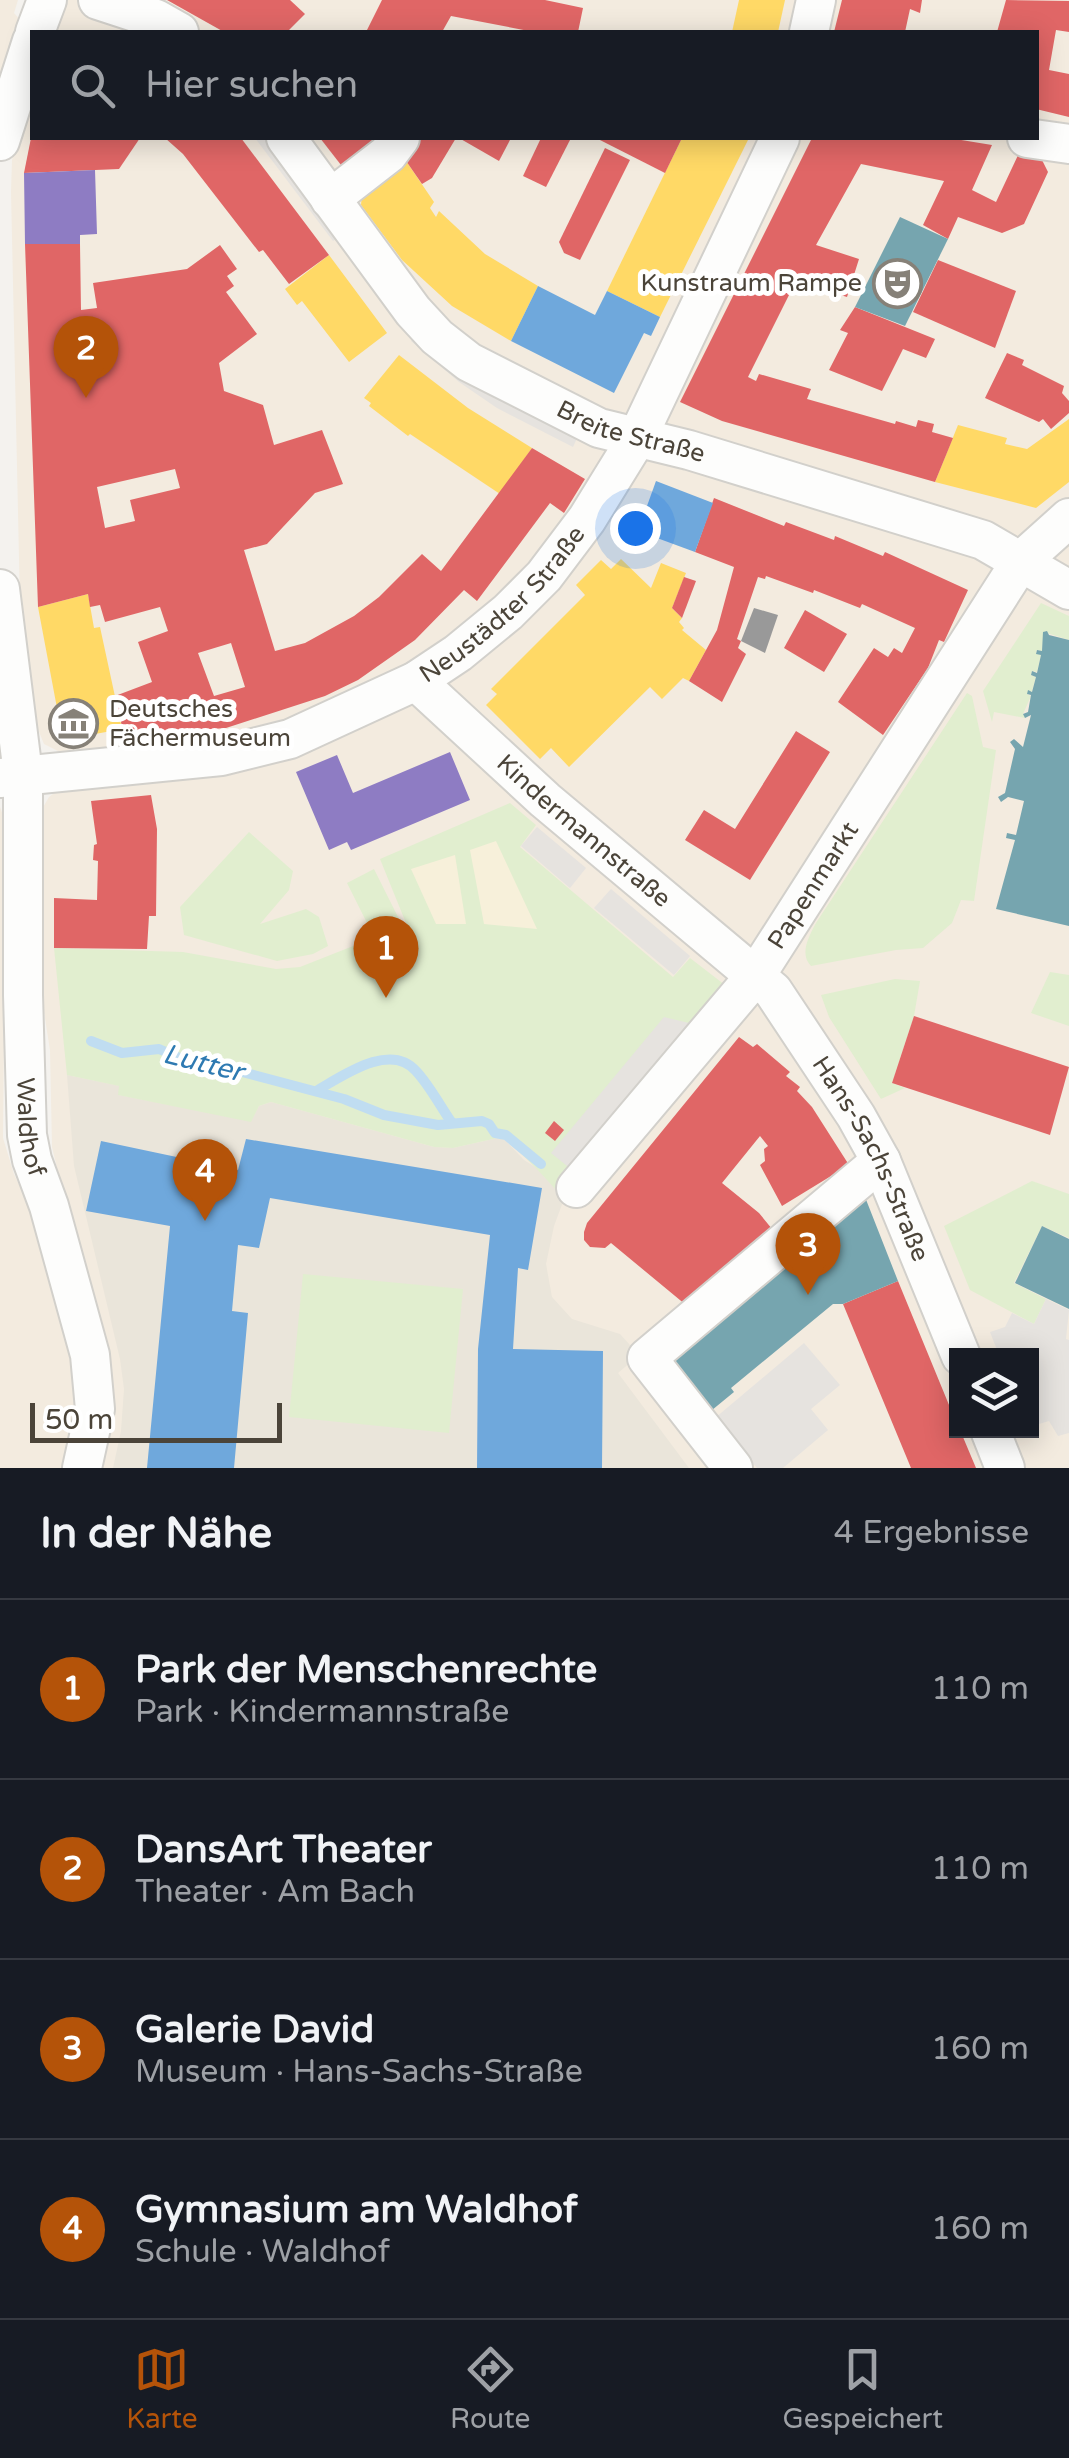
<!DOCTYPE html>
<html lang="de">
<meta charset="utf-8">
<style>
body{margin:0;font-family:"Varela Round",sans-serif;background:#242831;color:#f1f3f6}
.controls{position:absolute;right:30px;bottom:30px;display:grid;overflow:hidden;border-radius:0px;box-shadow:0 5px 25px #0003}
.controls button{width:90px;height:90px;display:grid;place-items:center;padding:0;border:0;border-bottom:2px solid #363941;background:#171b24;color:#f1f3f6;font:50px sans-serif}
.scale{position:absolute;left:30px;bottom:25px;width:252px;box-sizing:border-box;padding-left:10px;border:5px solid #4b4439;border-top:0;font-size:28px;line-height:35px;white-space:nowrap;color:#4b4439;-webkit-text-stroke:8px #fff;paint-order:stroke}
.you{position:absolute;left:635px;top:528px;width:35px;height:35px;margin:-25px;border:8px solid #fff;border-radius:50%;background:#1a73e8;box-shadow:0 0 0 15px #1a73e833}
.badge{display:grid;place-items:center;width:65px;height:65px;border-radius:50%;background:#b45309;color:#fff;font-size:32px;font-weight:700}
.pin{position:absolute;translate:-50% -82px;filter:drop-shadow(0 2px 5px #0008)}
.pin::after{content:'';position:absolute;top:52px;width:35px;height:30px;background:inherit;clip-path:polygon(0 0,100% 0,50% 100%)}
.list{margin:0;padding:0;list-style:none}
h2{display:flex;justify-content:space-between;align-items:center;height:130px;margin:0;padding:0 40px;font-size:42px}
h2 small{font-size:32px;font-weight:400;color:#9ea1a6}
.list li{display:grid;grid-template-columns:65px 1fr auto;gap:30px;align-items:center;box-sizing:border-box;height:180px;padding:0 40px;border-top:2px solid #363941}
.list b{display:block;font-size:38px;white-space:nowrap}
.list p{margin:0;font-size:32px;white-space:nowrap;color:#9ea1a6}
.list em{font-size:32px;font-style:normal;color:#9ea1a6}
.icon{flex:none;width:55px;height:55px;fill:none;stroke:currentColor;stroke-width:2;stroke-linecap:round;stroke-linejoin:round}
.map{position:relative;flex:none;width:1069px;height:1468px;overflow:hidden}
.search{position:absolute;background:#171b24;box-shadow:0 5px 25px #0003;left:30px;right:30px;top:30px;height:110px;display:flex;align-items:center;gap:25px;box-sizing:border-box;padding:0 35px;border-radius:0px;color:#9ea1a6;font-size:38px}
.sheet{height:850px;background:#171b24}
nav{display:flex;justify-content:space-around;align-items:center;box-sizing:border-box;height:140px;border-top:2px solid #363941;background:#171b24;font-size:28px;color:#9ea1a6}
nav a{display:grid;justify-items:center;gap:5px}
nav .on{color:#b45309}
.map>svg:first-child{display:block}
</style>
<div class="map">
<svg width="1069" height="1468" viewBox="0 0 1069 1468">
<rect width="100%" height="100%" fill="#f4f2ee"/>
<g fill="#f3ebdf" fill-rule="evenodd">
<polygon points="0,0 18,0 14,13 22,22 0,83"/>
<path d="M63,0H1069V1468H94L97,1337L52,1147L50,1050L38,974L41,811L49,797L63,786L62,753L44,744L37,727L20,604L11,192L12,160L32,83V138H1036V32H51ZM956,1356H1032V1430H956Z"/>
<polygon points="0,807 6,823 3,1138 14,1174 47,1244 81,1383 69,1468 0,1468"/>
</g>
<polygon fill="#eae5da" points="67,1075 120,1086 119,1095 251,1121 259,1106 271,1102 434,1147 453,1148 502,1137 524,1160 540,1170 564,1199 554,1226 546,1264 552,1297 572,1319 620,1334 639,1355 618,1373 689,1468 113,1468 121,1431 124,1389 120,1359 74,1166"/>
<g fill="#e1eecf">
<polygon points="1041,603 1069,616 1069,640 1044,632 1042,651 1037,650 1036,653 1041,655 1037,672 1032,671 1031,675 1036,677 1032,691 1027,694 1031,696 1023,714 1025,718 994,712 992,722 983,691"/>
<path d="M967,693L972,696L983,747L996,750L974,901L961,900L952,923L923,948L896,950L811,966C799,954 809,936 816,923Z"/>
<path d="M510,803L536,825L520,847L673,977L690,958L725,985L564,1199C545,1177 525,1156 502,1137L453,1148L434,1147L271,1102L259,1106L251,1122L118,1095L119,1086L67,1075L54,948L183,952L276,969L300,967L381,935L410,933L380,859Z"/>
<polygon points="249,832 293,871 289,890 260,924 306,909 319,917 328,946 313,954 277,961 184,935 180,907"/>
<polygon points="374,869 399,919 372,933 347,883"/>
<polygon points="1050,972 1069,975 1069,1026 1031,1013"/>
<polygon points="895,979 920,981 914,1016 892,1083 905,1088 881,1099 829,1017 821,995"/>
<polygon points="1032,1181 1069,1194 1069,1238 1042,1226 1014,1283 1046,1299 1034,1324 970,1290 944,1226"/>
<polygon points="303,1274 463,1289 449,1433 289,1417"/>
</g>
<g fill="#f7f0da">
<polygon points="496,841 537,929 484,924 470,850"/>
<polygon points="455,855 466,924 436,924 411,869"/>
</g>
<g fill="#e6e3df">
<polygon points="255,138 269,138 341,236 333,241"/>
<polygon points="418,335 578,436 573,447 497,408 459,382 411,341"/>
<polygon points="537,827 586,868 570,888 521,846"/>
<polygon points="611,889 690,956 674,975 594,908"/>
<polygon points="664,1017 693,1024 572,1170 551,1153"/>
<polygon points="1046,1299 1069,1310 1066,1339 1069,1340 1069,1433 1058,1436 1049,1421 1032,1426 1032,1356 999,1355 990,1332 1005,1327 1012,1313 1034,1324"/>
<polygon points="804,1343 840,1385 811,1409 828,1430 783,1468 757,1468 715,1418"/>
</g>
<g fill="#ffd966">
<polygon points="739,0 785,0 778,32 732,32"/>
<polygon points="682,138 749,138 660,317 607,291"/>
<polygon points="404,158 434,202 430,208 436,217 439,211 485,254 538,286 511,341 452,306 402,260 361,205 362,194"/>
<polygon points="329,255 387,333 349,362 302,301 297,305 285,289"/>
<polygon points="399,355 468,408 532,448 500,494 410,434 408,436 369,406 371,403 364,398"/>
<polygon points="1069,419 1069,482 1036,508 935,482 958,425 1007,438 1005,444 1027,449"/>
<polygon points="621,559 651,588 661,563 686,573 672,608 682,618 679,622 684,628 682,630 706,650 689,681 683,678 662,699 650,687 569,767 551,748 540,759 486,705 497,694 491,689 585,595 576,585 601,560 611,569"/>
<polygon points="88,594 94,628 100,627 122,729 63,740 38,607"/>
</g>
<g fill="#e06666" fill-rule="evenodd">
<polygon points="167,0 290,0 305,14 287,32 224,32"/>
<polygon points="382,0 545,0 583,8 578,32 534,32 451,16 442,32 366,32"/>
<polygon points="842,0 922,0 920,13 910,9 905,32 834,32"/>
<polygon points="1006,0 1069,1 1069,32 1056,30 1049,70 1069,74 1069,117 1036,109 1036,32 997,32"/>
<polygon points="31,138 140,138 119,169 24,173"/>
<polygon points="165,138 241,138 329,255 289,284 263,250 259,252 183,154"/>
<polygon points="320,138 377,138 341,165"/>
<polygon points="416,138 456,138 432,178 422,184 404,158"/>
<polygon points="459,138 511,138 499,161"/>
<polygon points="541,138 571,138 546,187 523,176"/>
<polygon points="596,138 682,138 665,173"/>
<polygon points="812,138 949,138 992,145 972,190 996,202 1020,151 1039,154 1048,172 1024,224 1002,233 958,217 948,239 923,225 944,181 861,164 816,245 859,259 847,297 796,281 748,377 756,381 759,374 811,389 807,399 895,424 896,421 916,427 918,420 934,424 932,432 953,438 935,482 722,421 680,402"/>
<polygon points="605,148 630,160 580,260 564,253 559,242"/>
<path d="M25,244H80L81,310L97,308L93,283L187,269L220,245L237,269L227,276L234,286L226,292L257,334L219,363L224,391L263,405L274,445L322,430L343,484L315,493L267,544L244,550L275,651L305,643L354,616L379,597L422,554L441,571L532,448L585,479L564,513L550,503L477,601L464,590L415,640L358,680L325,696L226,728L124,735L115,696L152,682L138,642L168,631L160,607L105,622L100,605L90,607L88,594L38,607ZM175,469L180,488L130,500L135,521L105,528L97,487ZM231,643L245,687L214,696L198,653Z"/>
<polygon points="938,260 1016,291 995,348 913,312"/>
<polygon points="855,307 935,339 926,358 903,349 882,391 829,370 848,333 840,330"/>
<polygon points="1007,353 1024,360 1022,365 1064,386 1062,393 1069,401 1069,413 1051,429 1043,419 1039,422 985,398"/>
<polygon points="714,498 784,526 786,522 834,540 835,536 883,556 885,552 968,590 944,642 939,640 928,668 883,735 838,702 874,648 888,657 894,648 902,653 915,628 862,604 860,608 814,590 813,593 766,576 765,579 758,577 737,639 741,641 738,648 746,654 722,702 689,681 717,630 734,567 695,552"/>
<polygon points="684,577 696,581 682,618 672,608"/>
<polygon points="805,610 847,634 824,672 784,648"/>
<polygon points="796,731 830,752 750,880 685,840 704,810 735,829"/>
<polygon points="151,795 157,829 156,916 149,916 147,949 54,948 54,898 97,900 98,861 93,860 94,845 97,844 91,801"/>
<polygon points="914,1016 1069,1067 1050,1135 892,1083"/>
<polygon points="739,1037 753,1047 757,1044 790,1072 786,1076 800,1087 797,1091 812,1107 849,1165 782,1206 760,1165 765,1161 764,1149 768,1146 760,1136 722,1183 759,1213 777,1235 692,1310 611,1243 605,1248 590,1247 584,1240 584,1232 587,1223"/>
<polygon points="554,1121 564,1130 555,1141 545,1133"/>
<polygon points="898,1281 956,1422 956,1430 960,1430 976,1468 911,1468 843,1304"/>
</g>
<g fill="#8e7cc3">
<polygon points="95,170 97,234 80,235 80,244 25,244 24,173"/>
<polygon points="450,752 470,800 351,850 347,842 329,850 296,772 337,755 353,793"/>
</g>
<g fill="#6fa8dc">
<polygon points="538,286 595,315 607,291 660,317 651,336 644,333 614,393 511,341"/>
<polygon points="656,481 713,503 695,552 638,531"/>
<polygon points="246,1139 542,1188 528,1270 518,1268 513,1349 603,1351 602,1468 477,1468 478,1349 490,1235 270,1198 259,1248 238,1245 232,1311 248,1313 234,1468 147,1468 170,1226 86,1211 101,1141 238,1170"/>
</g>
<g fill="#76a5af">
<polygon points="900,217 948,239 905,326 855,307"/>
<polygon points="1047,631 1049,635 1069,640 1069,926 996,909 1015,840 1006,838 1007,833 1016,835 1024,801 1008,797 1001,802 998,797 1005,793 1015,749 1010,742 1014,739 1023,747 1031,715 1025,718 1023,714 1028,712 1031,695 1027,694 1028,690 1032,692 1036,677 1031,675 1032,671 1037,673 1041,655 1036,654 1037,650 1042,651 1043,632"/>
<polygon points="865,1197 898,1281 843,1304 833,1304 731,1388 734,1392 706,1415 662,1364"/>
<polygon points="1042,1226 1069,1239 1069,1309 1015,1283"/>
</g>
<polygon fill="#999" points="754,608 778,615 765,653 741,641"/>
<g fill="none" stroke-linecap="round" stroke-linejoin="round">
<g stroke="#c0ddf1" stroke-width="10">
<polyline points="91,1041 122,1053 159,1049 182,1059 201,1061 344,1099 384,1115 438,1125 482,1121 489,1124 495,1133 506,1135 541,1164"/>
<path d="M316,1091C341,1077 390,1041 416,1071C430,1086 440,1106 452,1123"/>
</g>
<defs>
<g id="minor">
<polyline points="98,0 156,19 179,32"/>
<polyline points="35,32 47,0"/>
<polyline points="809,32 816,0"/>
<path id="s1" d="M286,138L413,311L437,337L469,362L599,428L689,450L983,540L1069,590"/>
<polyline points="1027,138 1069,144"/>
<polyline points="0,141 32,41"/>
<polyline points="330,199 388,154 400,138"/>
<path id="s2" d="M0,589L23,774V995L27,1135L32,1160L49,1206L90,1355L95,1409L82,1468"/>
<path id="s3" d="M416,681L545,800L773,991L856,1116L881,1161L961,1356"/>
<path id="s4" d="M0,778L221,756L290,739L416,681L458,653L508,612L544,576L587,519L637,438L780,138"/>
<path id="s5" d="M576,1188L756,975L1021,561L1069,518"/>
<polyline points="990,1430 1005,1468"/>
<polyline points="733,1468 647,1358 881,1161"/>
</g>
</defs>
<use href="#minor" stroke="#d2d0cb" stroke-width="42"/>
<use href="#minor" stroke="#fdfdfc" stroke-width="38"/>
</g>
<defs>
<symbol id="theatre-ring" viewBox="-11 -11 22 22"><circle r="9.5" fill="#fff" stroke="#868178" stroke-width="1.5"/><path d="M-5-5.5Q0-4 5-5.5V0Q5 5 0 6Q-5 5-5 0ZM-3.3-2.5H-1v1.5H-3.3ZM1-2.5H3.3v1.5H1ZM-2.8 1Q0 5.5 2.8 1Z" fill="#868178"/></symbol>
<symbol id="museum-ring" viewBox="-11 -11 22 22"><circle r="9.5" fill="#fff" stroke="#868178" stroke-width="1.5"/><path d="M0-6L6-3V-2H-6V-3ZM-5-1h2V3h-2ZM-1-1h2V3h-2ZM3-1h2V3H3ZM-6 4H6V6H-6Z" fill="#868178"/></symbol>
</defs>
<g fill-rule="evenodd">
<use href="#theatre-ring" x="870" y="256" width="55" height="55"/>
<use href="#museum-ring" x="46" y="696" width="55" height="55"/>
</g>
<g text-anchor="middle" dominant-baseline="central" stroke-width="10" stroke-linejoin="round" paint-order="stroke">
<g font-size="25" fill="#4b4439" stroke="#fff" text-anchor="end">
<text x="862" y="283">Kunstraum Rampe</text>
<text x="109" y="709" text-anchor="start">Deutsches<tspan x="109" dy="29">Fächermuseum</tspan></text>
</g>
<g font-size="25" fill="#4b4439" stroke="#fff">
<text stroke="none"><textPath href="#s1" startOffset="468">Breite Straße</textPath></text>
<text stroke="none"><textPath href="#s4" startOffset="548">Neustädter Straße</textPath></text>
<text stroke="none"><textPath href="#s3" startOffset="225">Kindermannstraße</textPath></text>
<text stroke="none"><textPath href="#s5" startOffset="385">Papenmarkt</textPath></text>
<text stroke="none"><textPath href="#s2" startOffset="540">Waldhof</textPath></text>
<text stroke="none"><textPath href="#s3" startOffset="668">Hans-Sachs-Straße</textPath></text>
</g>
<g font-size="28" font-style="italic" fill="#2e7ab2" stroke="#fff">
<text transform="translate(203 1063) rotate(14)">Lutter</text>
</g>
</g>
</svg>
<div class="controls">
<button><svg class="icon" aria-label="layers" viewBox="0 0 24 24"><path d="M12 4l9 5-9 5-9-5zM3 14l9 5 9-5"/></svg></button>
</div>
<div class="scale">50 m</div>
<div class="you"></div>
<div class="pin badge" style="left:386px;top:998px">1</div>
<div class="pin badge" style="left:86px;top:398px">2</div>
<div class="pin badge" style="left:808px;top:1295px">3</div>
<div class="pin badge" style="left:205px;top:1221px">4</div>
<div class="search"><svg class="icon" aria-label="search" viewBox="0 0 24 24"><circle cx="10" cy="10" r="6"/><path d="M15 15l6 6"/></svg>Hier suchen</div>
</div>
<section class="sheet">
<h2>In der Nähe<small>4 Ergebnisse</small></h2>
<ul class="list">
<li><span class="badge">1</span><div><b>Park der Menschenrechte</b><p>Park · Kindermannstraße</p></div><em>110 m</em></li>
<li><span class="badge">2</span><div><b>DansArt Theater</b><p>Theater · Am Bach</p></div><em>110 m</em></li>
<li><span class="badge">3</span><div><b>Galerie David</b><p>Museum · Hans-Sachs-Straße</p></div><em>160 m</em></li>
<li><span class="badge">4</span><div><b>Gymnasium am Waldhof</b><p>Schule · Waldhof</p></div><em>160 m</em></li>
</ul>
</section>
<nav>
<a class="on"><svg class="icon" aria-label="map" viewBox="0 0 24 24"><path d="M3 6l6-2 6 2 6-2v14l-6 2-6-2-6 2zM9 4v14M15 6v14"/></svg>Karte</a>
<a><svg class="icon" aria-label="directions" viewBox="0 0 24 24"><path d="M12 3l9 9-9 9-9-9zM9 14v-3h6M13 9l2 2-2 2"/></svg>Route</a>
<a><svg class="icon" aria-label="saved" viewBox="0 0 24 24"><path d="M7 4h10v16l-5-4-5 4z"/></svg>Gespeichert</a>
</nav>
